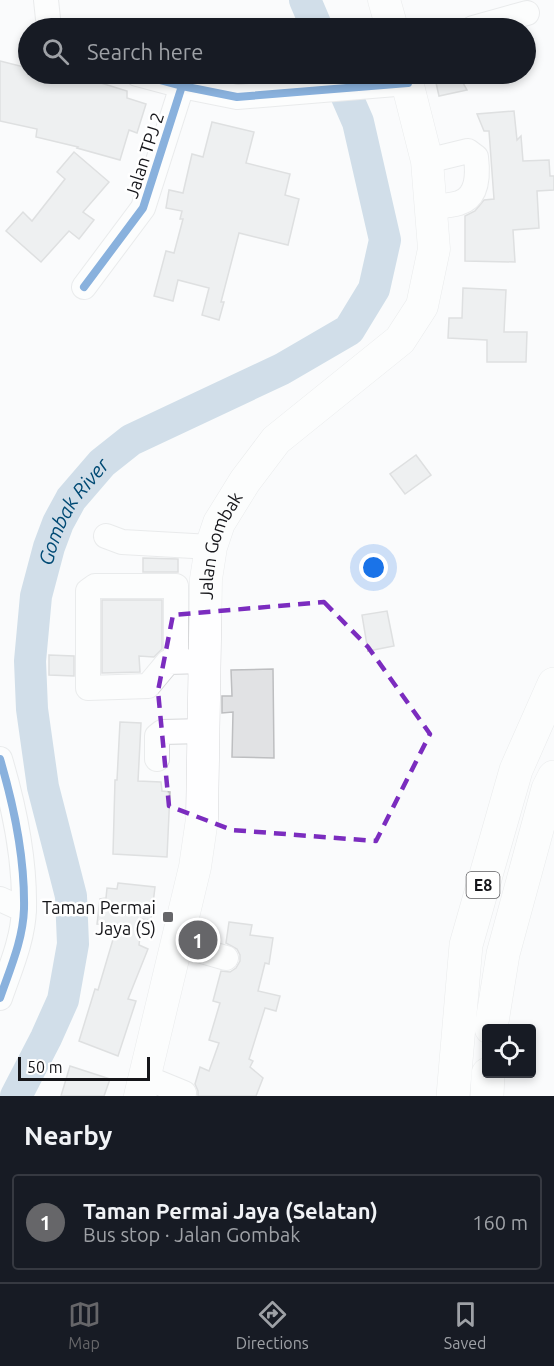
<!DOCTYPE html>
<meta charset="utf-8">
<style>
body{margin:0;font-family:Ubuntu,sans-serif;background:#20242c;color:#f1f3f6}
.controls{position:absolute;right:18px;bottom:18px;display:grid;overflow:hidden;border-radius:6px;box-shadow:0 3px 9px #0003}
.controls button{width:54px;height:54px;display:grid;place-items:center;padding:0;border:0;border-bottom:2px solid #363941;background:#171b24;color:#f1f3f6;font:30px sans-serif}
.scale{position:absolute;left:18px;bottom:15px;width:132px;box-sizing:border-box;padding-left:6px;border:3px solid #16161a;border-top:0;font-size:16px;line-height:21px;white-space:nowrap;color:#16161a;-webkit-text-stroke:4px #fff;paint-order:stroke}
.you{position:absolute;left:374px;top:568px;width:21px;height:21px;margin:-15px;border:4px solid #fff;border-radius:50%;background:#1a73e8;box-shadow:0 0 0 9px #1a73e833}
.badge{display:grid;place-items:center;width:39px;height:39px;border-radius:50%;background:#666669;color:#fff;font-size:20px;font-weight:700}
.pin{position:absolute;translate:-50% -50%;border:3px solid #fff;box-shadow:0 2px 6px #0006}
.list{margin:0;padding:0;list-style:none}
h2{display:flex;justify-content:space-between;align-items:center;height:78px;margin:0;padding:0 24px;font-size:26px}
h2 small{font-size:20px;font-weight:400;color:#9ea1a6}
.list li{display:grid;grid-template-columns:39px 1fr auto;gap:18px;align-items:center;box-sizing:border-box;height:96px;margin:0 12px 12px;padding:0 12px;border:2px solid #363941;border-radius:6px}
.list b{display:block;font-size:22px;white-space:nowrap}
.list p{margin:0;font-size:20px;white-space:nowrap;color:#9ea1a6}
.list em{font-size:20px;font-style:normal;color:#9ea1a6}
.icon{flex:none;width:33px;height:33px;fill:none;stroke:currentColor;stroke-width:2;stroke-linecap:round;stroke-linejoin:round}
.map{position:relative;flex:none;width:554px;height:1096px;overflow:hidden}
.search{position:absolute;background:#171b24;box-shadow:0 3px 9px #0003;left:18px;right:18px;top:18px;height:66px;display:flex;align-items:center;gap:15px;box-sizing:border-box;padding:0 21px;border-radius:33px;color:#9ea1a6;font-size:22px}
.sheet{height:186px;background:#171b24}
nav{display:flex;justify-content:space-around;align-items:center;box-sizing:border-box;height:84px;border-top:2px solid #363941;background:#171b24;font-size:16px;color:#9ea1a6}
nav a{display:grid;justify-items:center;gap:3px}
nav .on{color:#666669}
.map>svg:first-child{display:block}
</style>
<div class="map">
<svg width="554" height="1096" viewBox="0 0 554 1096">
<rect width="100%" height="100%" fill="#fafbfc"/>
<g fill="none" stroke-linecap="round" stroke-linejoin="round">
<g stroke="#9fbbd3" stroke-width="32">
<polyline points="305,0 317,28"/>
<path id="s1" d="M16,1096L46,1038L63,1000L73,944L71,896L43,787L32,709L30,661L36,596L49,547L58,523L71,499L102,463L131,440L282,369L349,330L374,289L385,240L358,122L337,74"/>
</g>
</g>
<g fill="#e1e2e4" stroke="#bdbec0" stroke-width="1.5">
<polygon points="0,61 28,68 28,74 60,74 101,83 127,91 127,98 146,104 137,133 129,130 120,160 77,148 78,147 36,137 37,129 0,121"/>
<polygon points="434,74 458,74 467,90 439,96"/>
<polygon points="514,111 517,140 521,136 523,161 549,160 550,176 554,176 554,190 537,191 539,228 513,230 515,262 465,261 465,216 475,211 484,200 494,199 489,131 484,131 477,114"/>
<polygon points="212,122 254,132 246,163 290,174 285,195 299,199 288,245 239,233 221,302 224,302 219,320 202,315 209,288 178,280 173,301 154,296 166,251 174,253 183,219 180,219 182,211 166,208 169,190 183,193 192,154 203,157"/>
<polygon points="74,152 109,182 83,212 94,220 79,239 69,231 41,262 6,231 23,212 32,221 65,179 57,172"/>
<polygon points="463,288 506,290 504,332 527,332 526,362 487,362 487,340 448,338 449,318 462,318"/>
<polygon points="416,455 431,475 405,494 390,474"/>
<polygon points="143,558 178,559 178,572 143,572"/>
<polygon points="102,600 162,600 162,649 154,657 139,656 140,672 102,673"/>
<polygon points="387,611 394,646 368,651 362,615"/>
<polygon points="49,655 74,656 74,676 49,675"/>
<polygon points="273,669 274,758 232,757 233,712 222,713 222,696 232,696 231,670"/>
<polygon points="120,722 141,723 138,781 161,782 162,791 170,792 167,857 113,854 115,780 117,780"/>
<polygon points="118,883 155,887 151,920 142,919 139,945 148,949 128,999 136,1001 118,1056 79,1041 95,989 98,990 117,926 97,924 100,899 106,898 107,888 117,889"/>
<polygon points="229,922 252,925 250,935 273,938 269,964 265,963 258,991 280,996 276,1011 265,1008 249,1059 253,1061 250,1067 263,1078 256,1096 198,1096 198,1091 195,1084 200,1067 209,1071 219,1043 209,1040 220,1003 213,1001 221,971 230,972 236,968 240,961 240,955 237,949 226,943"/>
<polygon points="70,1066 110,1079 104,1096 61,1096"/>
</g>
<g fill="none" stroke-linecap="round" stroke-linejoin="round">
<defs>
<g id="minor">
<polyline points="46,0 49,28"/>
<polyline points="473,28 527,13"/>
<polyline points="137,74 182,86 237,97 408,83"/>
<path d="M427,161L468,151L476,157C478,173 479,197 459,203C450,206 439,206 430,207"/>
<polyline points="84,287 143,208 182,86"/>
<polyline points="106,536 122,542 211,547"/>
<polyline points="176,661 176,586 95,586 88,591 88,688 148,686 168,662 205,661"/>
<path d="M0,759C14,806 25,859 24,909C23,940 10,969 0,998"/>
<polyline points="157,759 157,736 162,732 204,731"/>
<polyline points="0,899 24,910"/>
<polyline points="177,944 226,958"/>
<polyline points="145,1077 184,1093"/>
</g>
<g id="major">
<polyline points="384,0 392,28"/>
<path id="s2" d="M140,1096L195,867L202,819L206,579L211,547L219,523L245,481L276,440L400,340L422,306L434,249L427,161L405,74"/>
</g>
<g id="highway">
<polyline points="491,1028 503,954 548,789 554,777"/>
<polyline points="453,1096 466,945 516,770 554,684"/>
<polyline points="487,1096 488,1074"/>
</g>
</defs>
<use href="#minor" stroke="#d6d7d9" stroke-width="26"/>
<use href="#major" stroke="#d6d7d9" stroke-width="33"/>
<use href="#highway" stroke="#d6d7d9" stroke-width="34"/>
<use href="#minor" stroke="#fefeff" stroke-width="24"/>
<use href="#major" stroke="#fefeff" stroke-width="32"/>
<use href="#highway" stroke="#fefeff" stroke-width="33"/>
<defs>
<g id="cycleway">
<polyline points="137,74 182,86 237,97 408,83"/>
<polyline points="84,287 143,208 182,86"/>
<path d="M0,759C14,806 25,859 24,909C23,940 10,969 0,998"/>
</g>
</defs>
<use href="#cycleway" stroke="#fff" stroke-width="11"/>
<use href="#cycleway" stroke="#0057b8" stroke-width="8"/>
</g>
<path d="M0 0H554V1096H0ZM324,602L368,647L430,734L376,841L232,830L169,806L158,691L173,615Z" fill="#fafbfc" fill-opacity=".55" fill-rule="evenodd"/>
<path fill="none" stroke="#7b2cbf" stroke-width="4.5" stroke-dasharray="12 8" stroke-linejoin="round" d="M324,602L368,647L430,734L376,841L232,830L169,806L158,691L173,615Z"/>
<rect fill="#666669" stroke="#fff" stroke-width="2" x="162" y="911" width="12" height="12" rx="3"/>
<g text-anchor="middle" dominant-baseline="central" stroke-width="5" stroke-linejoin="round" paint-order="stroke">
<rect fill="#fff" stroke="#5c5c5f" stroke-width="1.5" x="466.5" y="872" width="33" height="26" rx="4.5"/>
<g font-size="16" font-weight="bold" fill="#16161a">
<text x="483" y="885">E8</text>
</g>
<g font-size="18" fill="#16161a" stroke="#fff">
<text transform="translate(144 155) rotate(-72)">Jalan TPJ 2</text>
<text stroke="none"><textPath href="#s2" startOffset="560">Jalan Gombak</textPath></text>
</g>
<g font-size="18" fill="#16161a" stroke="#fff" text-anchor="end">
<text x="156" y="907">Taman Permai<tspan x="156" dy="21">Jaya (S)</tspan></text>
</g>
<g font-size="20" font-style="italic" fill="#004a74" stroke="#fff">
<text stroke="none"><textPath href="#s1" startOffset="610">Gombak River</textPath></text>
</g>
</g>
</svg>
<div class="controls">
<button><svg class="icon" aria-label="locate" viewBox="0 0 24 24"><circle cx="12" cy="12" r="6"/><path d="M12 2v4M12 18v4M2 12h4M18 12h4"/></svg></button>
</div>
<div class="scale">50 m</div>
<div class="you"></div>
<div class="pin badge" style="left:198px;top:940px">1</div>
<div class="search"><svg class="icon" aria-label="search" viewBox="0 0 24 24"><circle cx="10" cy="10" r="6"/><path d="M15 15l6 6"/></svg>Search here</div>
</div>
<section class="sheet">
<h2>Nearby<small></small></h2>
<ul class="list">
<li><span class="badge">1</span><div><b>Taman Permai Jaya (Selatan)</b><p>Bus stop · Jalan Gombak</p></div><em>160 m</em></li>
</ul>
</section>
<nav>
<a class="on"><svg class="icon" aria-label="map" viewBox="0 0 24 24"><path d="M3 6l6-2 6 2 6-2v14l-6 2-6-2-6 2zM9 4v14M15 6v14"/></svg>Map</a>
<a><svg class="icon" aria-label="directions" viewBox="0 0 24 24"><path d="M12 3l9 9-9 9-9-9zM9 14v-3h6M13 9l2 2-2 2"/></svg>Directions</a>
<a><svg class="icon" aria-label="saved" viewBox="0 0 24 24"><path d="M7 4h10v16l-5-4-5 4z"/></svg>Saved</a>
</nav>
